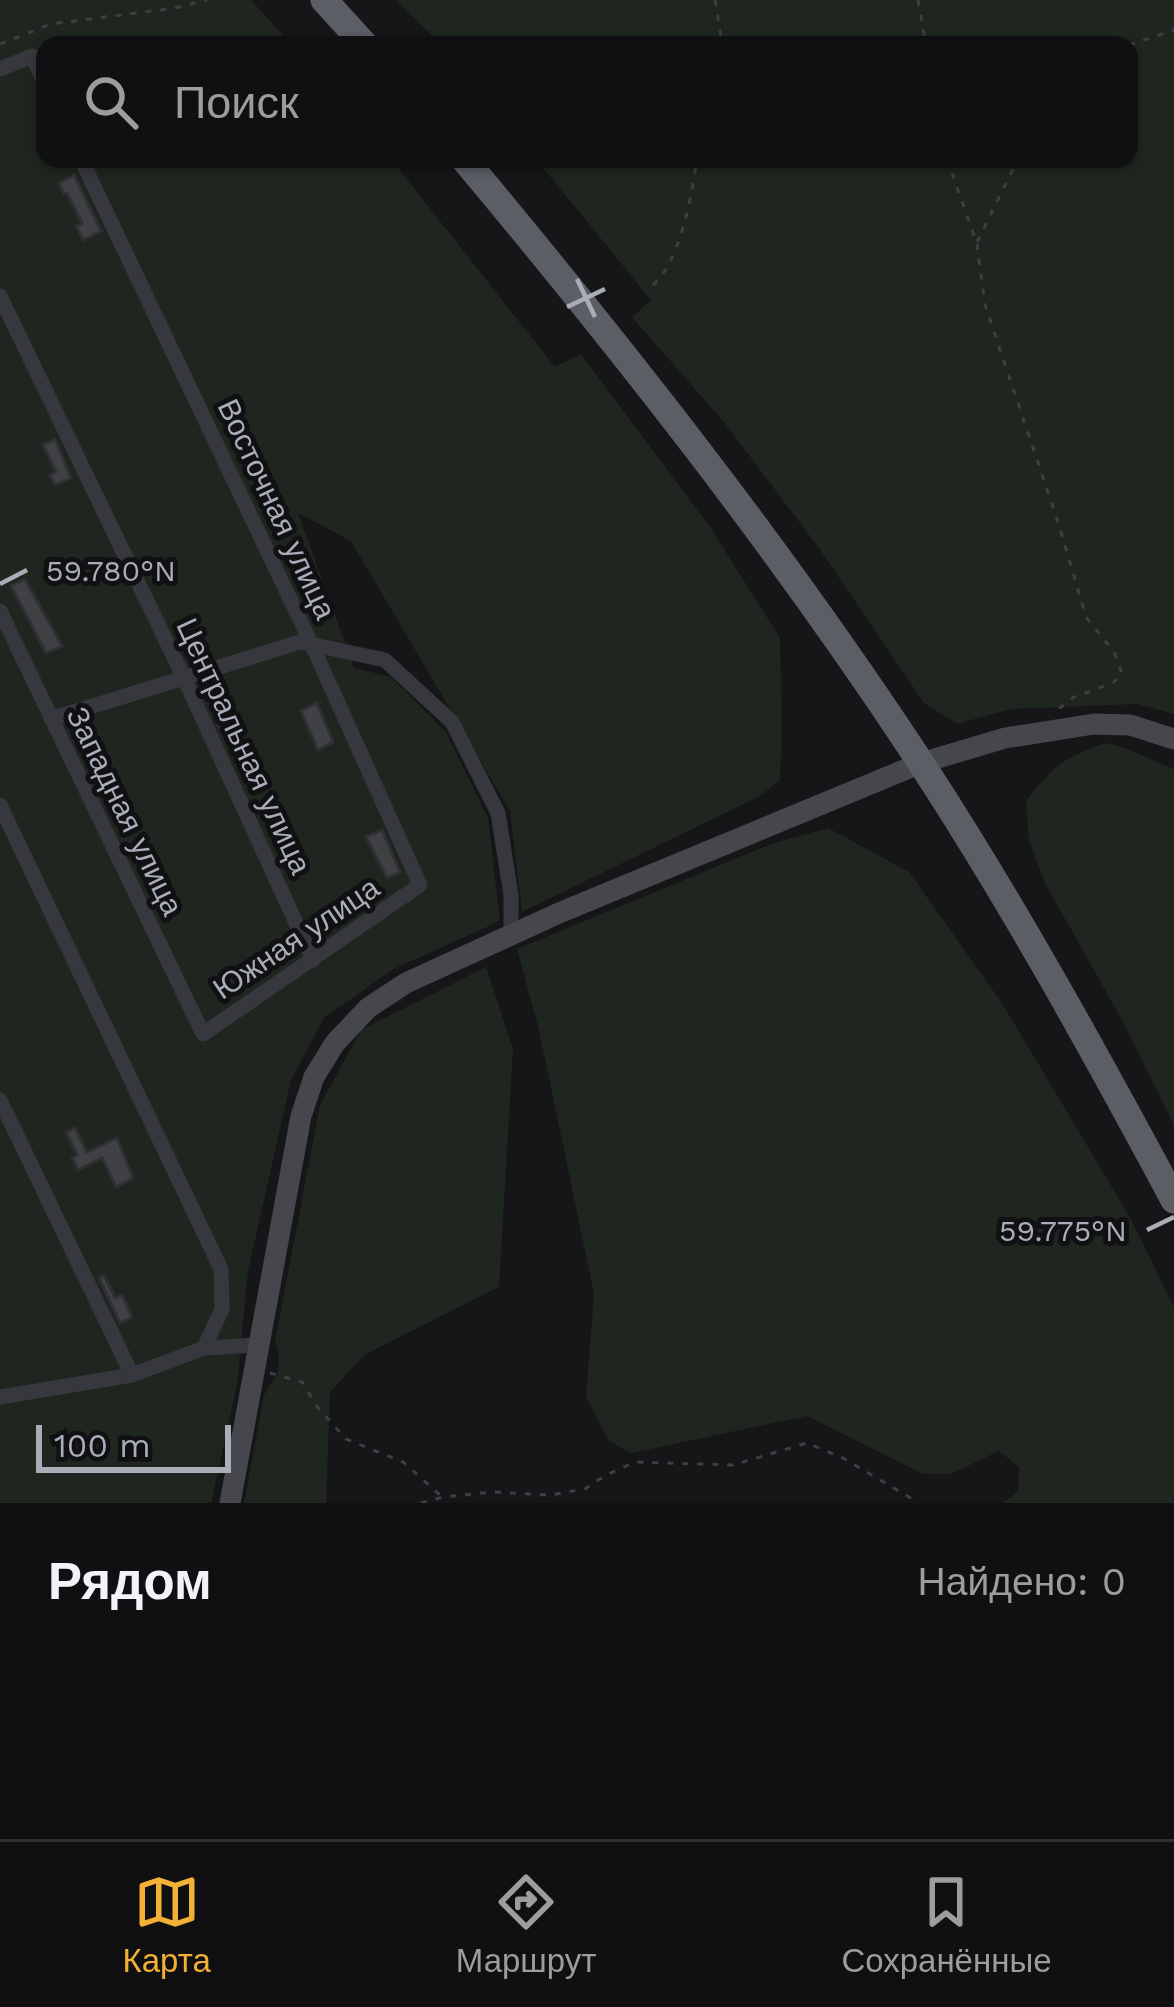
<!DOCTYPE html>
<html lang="ru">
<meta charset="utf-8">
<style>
body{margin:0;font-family:"Work Sans",sans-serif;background:#1e1e20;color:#f1f3f6}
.scale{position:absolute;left:36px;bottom:30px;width:195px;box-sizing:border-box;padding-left:12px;border:6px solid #a8adb8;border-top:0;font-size:33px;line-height:42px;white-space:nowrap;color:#a8adb8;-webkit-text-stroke:9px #111113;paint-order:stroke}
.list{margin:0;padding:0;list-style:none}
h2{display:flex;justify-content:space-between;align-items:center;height:156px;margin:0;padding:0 48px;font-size:51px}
h2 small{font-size:39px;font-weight:400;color:#9c9d9f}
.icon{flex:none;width:66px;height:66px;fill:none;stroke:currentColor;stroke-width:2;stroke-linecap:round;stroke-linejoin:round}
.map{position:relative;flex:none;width:1174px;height:1503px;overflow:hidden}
.search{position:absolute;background:#101012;box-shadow:0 3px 9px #0004;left:36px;right:36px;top:36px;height:132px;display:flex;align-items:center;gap:30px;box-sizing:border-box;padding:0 42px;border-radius:24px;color:#9c9d9f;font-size:45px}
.sheet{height:336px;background:#101012}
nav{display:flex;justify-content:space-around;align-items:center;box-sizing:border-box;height:168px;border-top:3px solid #303032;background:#101012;font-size:33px;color:#9c9d9f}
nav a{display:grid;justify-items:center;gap:6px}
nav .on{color:#f2b134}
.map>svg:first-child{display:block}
</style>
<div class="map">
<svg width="1174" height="1503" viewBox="0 0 1174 1503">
<rect width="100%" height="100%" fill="#161618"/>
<g fill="#1e261f">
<polygon points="0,0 251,0 292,45 45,45 45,159 391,159 555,367 581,354 712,530 780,638 782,731 780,780 760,796 522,912 510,811 351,541 298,513 354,668 391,677 446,732 488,818 500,921 392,970 324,1018 291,1080 248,1271 237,1385 211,1503 0,1503"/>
<polygon points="396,0 1174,0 1174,714 1138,704 1011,709 957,724 924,703 819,548 724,422 632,317 651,300 536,159 1129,159 1129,45 442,45"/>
<path d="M1106,743C1130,748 1151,760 1174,769V1125L1122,1020L1045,883L1029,841L1026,801C1055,764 1062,759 1106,743Z"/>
<polygon points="828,828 909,872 1002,1003 1131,1219 1174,1307 1174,1503 1003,1503 1018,1491 1019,1467 999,1451 951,1474 923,1474 807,1416 631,1453 609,1441 586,1397 594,1294 539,1030 517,949 771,844"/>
<polygon points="486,967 513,1049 499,1287 364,1355 330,1392 326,1503 244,1503 264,1395 277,1374 279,1357 275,1341 320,1105 361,1030"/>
</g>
<g fill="#404145" stroke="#303034" stroke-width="3">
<polygon points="74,175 101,231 83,240 76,226 82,223 67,193 64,194 59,183"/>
<polygon points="55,439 71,478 55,485 50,475 56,472 43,445"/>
<polygon points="25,579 62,646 46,653 11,586"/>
<polygon points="208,683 233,738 226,742 201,685"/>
<polygon points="317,703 333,742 318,750 301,711"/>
<polygon points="91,719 97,734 91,736 107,770 93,777 85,760 89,759 74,727"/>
<polygon points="382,830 400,872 387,878 366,837"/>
<polygon points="75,1128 87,1152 117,1138 133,1178 116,1187 102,1158 78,1170 72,1158 77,1155 66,1132"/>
<polygon points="104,1275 115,1298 122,1295 132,1317 120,1323 99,1278"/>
</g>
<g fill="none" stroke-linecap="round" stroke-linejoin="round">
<g stroke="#3d3f44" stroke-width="3" stroke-dasharray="6 9" stroke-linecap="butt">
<polyline points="715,0 721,37 720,45"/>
<polyline points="918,0 926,45"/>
<polyline points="0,44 51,24 175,8 207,0"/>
<polyline points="1129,45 1174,30"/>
<polyline points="947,159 977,244 985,305 1059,525 1086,617 1114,652 1122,674 1113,683 1074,697 1056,711 1057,714"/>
<polyline points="977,242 1018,159"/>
<path d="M653,285C680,262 692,194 697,159"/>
<polyline points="270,1373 302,1382 318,1408 346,1439 403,1462 441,1496"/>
<polyline points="421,1503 443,1497 493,1492 550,1495 585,1489 606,1475 635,1462 733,1465 807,1443 843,1458 919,1503"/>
</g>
<g stroke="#37383d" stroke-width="15">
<polyline points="0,69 32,56 45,83"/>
<polyline points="0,296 184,678 313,960"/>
<polyline points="0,611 203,1034 420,885 311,643 81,159"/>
<polyline points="51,719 300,642 385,660 452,722 498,813 511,895 511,934"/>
<polyline points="0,805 221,1269 222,1309 204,1348 132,1375 0,1397"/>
<polyline points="0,1100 132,1375"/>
<polyline points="204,1348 258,1345"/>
</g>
<polyline stroke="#45474d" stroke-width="21" points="230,1503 301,1116 314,1077 335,1043 368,1008 406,983 559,913 921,763 1005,738 1094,724 1130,725 1174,739"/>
<g stroke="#5b5e65" stroke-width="27">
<polyline points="324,0 365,45"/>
<path d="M464,159C625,352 781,550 919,760C1012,902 1094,1051 1174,1200"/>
</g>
</g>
<path fill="none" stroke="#a8adb8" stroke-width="4.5" d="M577,279L595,317M567,307L605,289M0,584L27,570M1147,1230L1174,1217"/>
<g text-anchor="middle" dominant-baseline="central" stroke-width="10" stroke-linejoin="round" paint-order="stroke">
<g font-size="30" fill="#a8adb8" stroke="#111113">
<text transform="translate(277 509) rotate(65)">Восточная улица</text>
<text transform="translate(244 746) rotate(65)">Центральная улица</text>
<text transform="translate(125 811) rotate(64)">Западная улица</text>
<text transform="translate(296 938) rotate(-34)">Южная улица</text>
</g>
</g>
<g font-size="30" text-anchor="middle" fill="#a8adb8" stroke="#111113" stroke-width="10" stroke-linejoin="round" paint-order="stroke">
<text x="111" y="581">59.780°N</text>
<text x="1063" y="1241">59.775°N</text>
</g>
</svg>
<div class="scale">100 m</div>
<div class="search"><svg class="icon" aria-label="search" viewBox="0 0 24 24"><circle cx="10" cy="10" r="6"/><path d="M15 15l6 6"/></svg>Поиск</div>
</div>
<section class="sheet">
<h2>Рядом<small>Найдено: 0</small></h2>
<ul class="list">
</ul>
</section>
<nav>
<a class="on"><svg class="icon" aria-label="map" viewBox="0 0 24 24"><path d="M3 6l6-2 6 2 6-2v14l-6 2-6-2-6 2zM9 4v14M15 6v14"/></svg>Карта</a>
<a><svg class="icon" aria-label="directions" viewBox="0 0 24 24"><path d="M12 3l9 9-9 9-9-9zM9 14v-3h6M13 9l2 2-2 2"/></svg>Маршрут</a>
<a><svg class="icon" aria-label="saved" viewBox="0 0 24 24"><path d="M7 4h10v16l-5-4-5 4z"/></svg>Сохранённые</a>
</nav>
